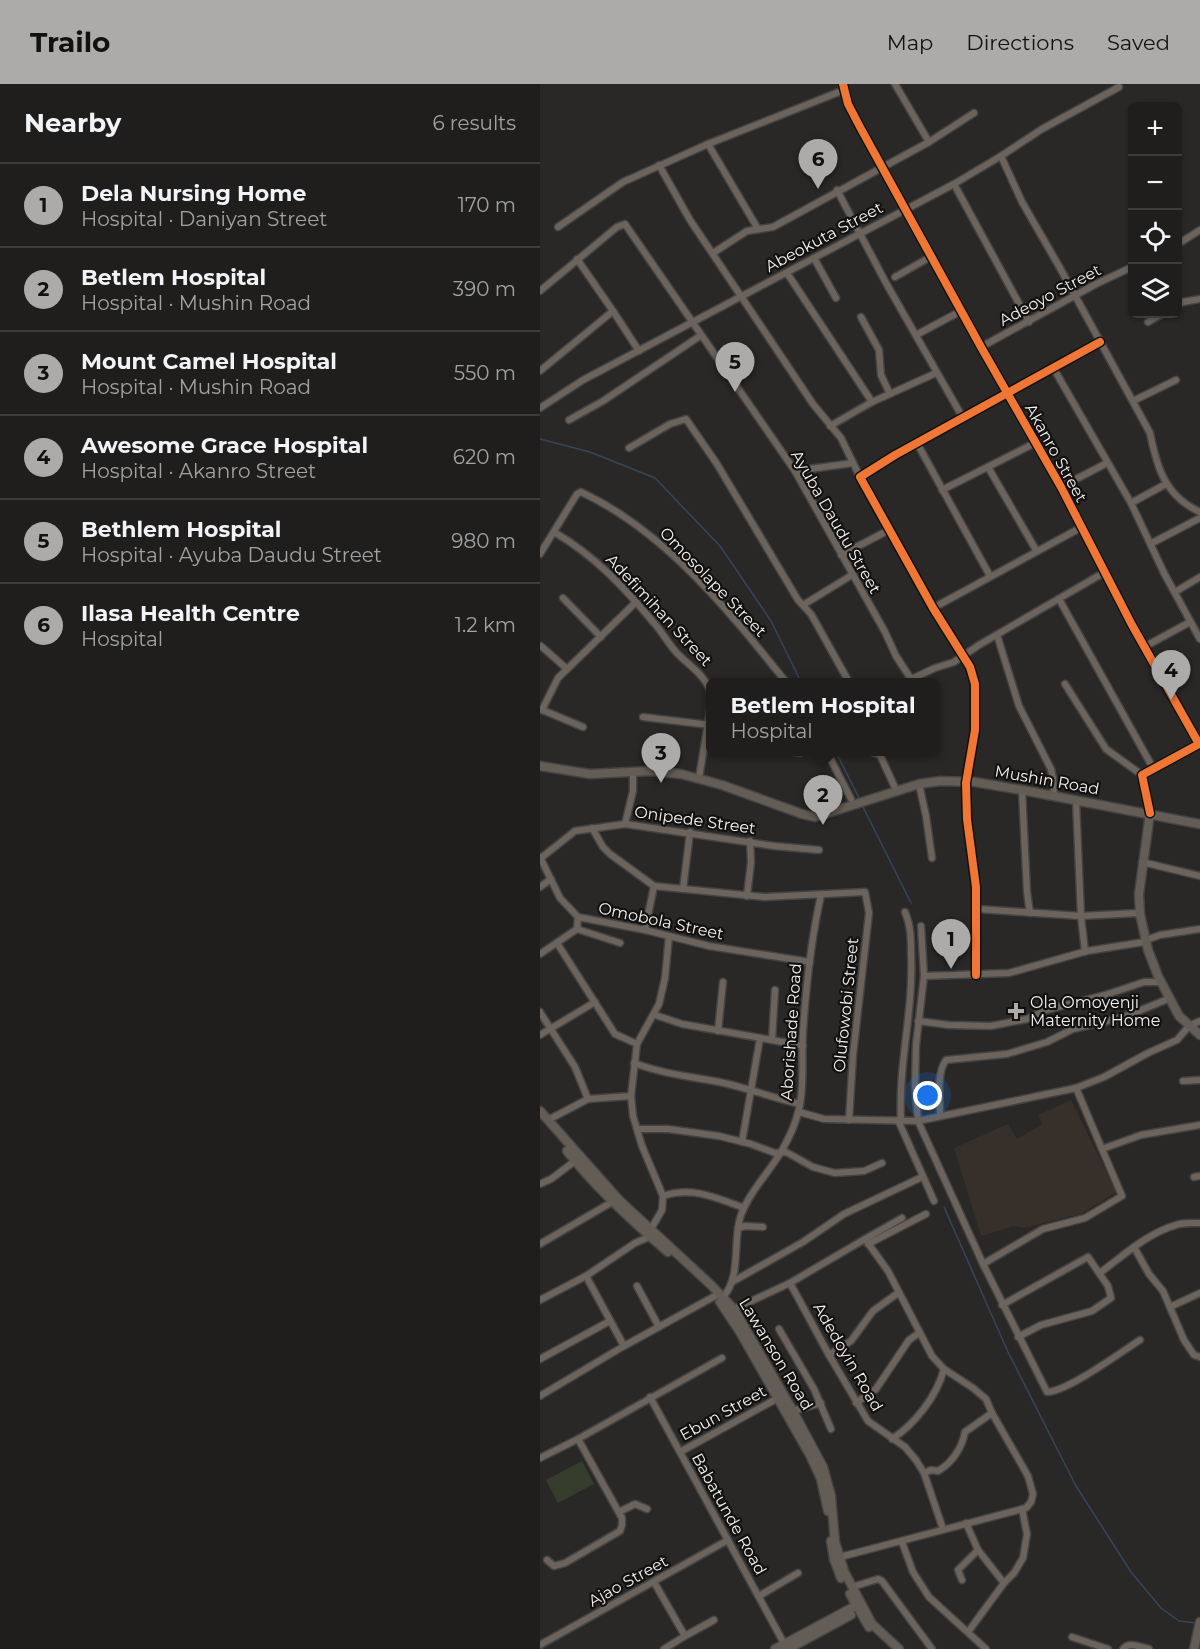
<!DOCTYPE html>
<meta charset="utf-8">
<style>
body{margin:0;font-family:Montserrat,sans-serif;background:#272725;color:#f1f3f6}
.controls{position:absolute;right:18px;top:18px;display:grid;overflow:hidden;border-radius:9px;box-shadow:0 2px 4px #0004}
.controls button{width:54px;height:54px;display:grid;place-items:center;padding:0;border:0;border-bottom:2px solid #3c3c3b;background:#1f1e1c;color:#f1f3f6;font:30px sans-serif}
.you{position:absolute;left:388px;top:1012px;width:21px;height:21px;margin:-15px;border:4px solid #fff;border-radius:50%;background:#1a73e8;box-shadow:0 0 0 9px #1a73e833}
.badge{display:grid;place-items:center;width:39px;height:39px;border-radius:50%;background:#adaba9;color:#111;font-size:20px;font-weight:700}
.pin{position:absolute;translate:-50% -50px;filter:drop-shadow(0 2px 3px #0008)}
.pin::after{content:'';position:absolute;top:32px;width:21px;height:18px;background:inherit;clip-path:polygon(0 0,100% 0,50% 100%)}
.popup{position:absolute;left:166px;top:594px;width:234px;height:78px;box-sizing:border-box;display:grid;place-content:center;border-radius:9px;background:#1f1e1c;filter:drop-shadow(0 2px 4px #0005);font-size:20px;white-space:nowrap;color:#a1a2a3}
.popup b{font-size:22px;color:#f1f3f6}
.popup::after{content:'';position:absolute;left:50%;top:100%;margin-left:-12px;border:12px solid transparent;border-top-color:#1f1e1c}
.list{margin:0;padding:0;list-style:none}
h2{display:flex;justify-content:space-between;align-items:center;height:78px;margin:0;padding:0 24px;font-size:26px}
h2 small{font-size:20px;font-weight:400;color:#a1a2a3}
.list li{display:grid;grid-template-columns:39px 1fr auto;gap:18px;align-items:center;box-sizing:border-box;height:84px;padding:0 24px;border-top:2px solid #3c3c3b}
.list b{display:block;font-size:22px;white-space:nowrap}
.list p{margin:0;font-size:20px;white-space:nowrap;color:#a1a2a3}
.list em{font-size:20px;font-style:normal;color:#a1a2a3}
.icon{flex:none;width:33px;height:33px;fill:none;stroke:currentColor;stroke-width:2;stroke-linecap:round;stroke-linejoin:round}
.map{position:relative;flex:none;width:660px;height:1565px;overflow:hidden}
header{display:flex;align-items:center;gap:36px;box-sizing:border-box;height:84px;padding:0 30px;background:#adaba9;color:#111}
header strong{font-size:28px}
nav{display:flex;gap:33px;margin-inline-start:auto;font-size:21px}
main{display:flex}
aside{flex:1;background:#1f1e1c}
.map>svg:first-child{display:block}
</style>
<header>
<strong>Trailo</strong>
<nav><a>Map</a><a>Directions</a><a>Saved</a></nav>
</header>
<main>
<aside>
<h2>Nearby<small>6 results</small></h2>
<ul class="list">
<li><span class="badge">1</span><div><b>Dela Nursing Home</b><p>Hospital · Daniyan Street</p></div><em>170 m</em></li>
<li><span class="badge">2</span><div><b>Betlem Hospital</b><p>Hospital · Mushin Road</p></div><em>390 m</em></li>
<li><span class="badge">3</span><div><b>Mount Camel Hospital</b><p>Hospital · Mushin Road</p></div><em>550 m</em></li>
<li><span class="badge">4</span><div><b>Awesome Grace Hospital</b><p>Hospital · Akanro Street</p></div><em>620 m</em></li>
<li><span class="badge">5</span><div><b>Bethlem Hospital</b><p>Hospital · Ayuba Daudu Street</p></div><em>980 m</em></li>
<li><span class="badge">6</span><div><b>Ilasa Health Centre</b><p>Hospital</p></div><em>1.2 km</em></li>
</ul>
</aside>
<div class="map">
<svg width="660" height="1565" viewBox="0 0 660 1565">
<rect width="100%" height="100%" fill="#292826"/>
<polygon fill="#37302a" points="531,1016 576,1108 541,1130 484,1144 473,1142 441,1152 414,1064 468,1040 477,1055 502,1040 498,1031"/>
<polygon fill="#373d2d" points="42,1377 54,1400 18,1419 6,1396"/>
<g fill="none" stroke-linecap="round" stroke-linejoin="round">
<g stroke="#36455c" stroke-width="1.5">
<polyline points="0,355 50,368 115,394 180,462 231,537 261,598"/>
<polyline points="296,668 320,716"/>
<polyline points="322,721 371,819"/>
<polyline points="404,1123 468,1268 536,1402 591,1488 621,1524 639,1537 656,1539"/>
</g>
<defs>
<g id="street">
<polyline points="355,0 389,58"/>
<polyline points="168,60 218,145"/>
<path d="M461,72L482,118L520,184L610,349C617,384 625,412 660,428"/>
<polyline points="119,81 150,136 273,320 301,354 320,393"/>
<polyline points="414,100 489,238"/>
<polyline points="297,106 346,199 423,334"/>
<polyline points="18,143 83,98 168,60 304,6"/>
<polyline points="638,160 660,146"/>
<polyline points="173,169 207,147 233,143 389,58 434,29"/>
<polyline points="274,174 296,214"/>
<polyline points="37,175 73,227"/>
<polyline points="247,189 332,318"/>
<polyline points="355,193 392,172"/>
<polyline points="0,207 77,143 85,140 255,387 345,548 356,572 371,595"/>
<polyline points="638,221 643,218 660,215"/>
<polyline points="321,233 339,266 341,291 350,310"/>
<polyline points="608,238 622,230"/>
<polyline points="376,251 421,227"/>
<polyline points="441,263 556,200 592,183"/>
<polyline points="514,285 591,419 624,489 660,555"/>
<polyline points="0,287 73,227 99,267"/>
<polyline points="593,317 636,296"/>
<polyline points="0,324 43,296 414,100 461,72 502,45 579,3"/>
<polyline points="29,336 63,317 160,252"/>
<polyline points="290,342 332,318 396,289"/>
<polyline points="377,359 450,492"/>
<polyline points="89,364 130,340 146,335 177,380 258,516 271,530 309,598"/>
<polyline points="448,383 496,466"/>
<polyline points="255,387 313,379"/>
<polyline points="521,403 567,379"/>
<polyline points="402,406 495,359"/>
<polyline points="591,419 626,400"/>
<path d="M14,448C55,472 84,503 114,539C122,548 128,559 136,568C148,581 163,589 170,606"/>
<polyline points="612,459 660,434"/>
<path d="M0,470L37,410L41,408C125,447 189,527 246,598"/>
<polyline points="301,471 349,446"/>
<polyline points="635,508 660,493"/>
<polyline points="23,514 61,553"/>
<polyline points="519,515 613,684"/>
<polyline points="263,521 312,491"/>
<polyline points="393,524 542,443"/>
<polyline points="457,551 479,622 511,685 513,694 514,712"/>
<polyline points="1,562 27,585"/>
<polyline points="604,563 650,538"/>
<polyline points="365,598 395,584 414,578 439,561 565,488"/>
<polyline points="525,600 566,665 602,691"/>
<polyline points="0,625 43,643"/>
<polyline points="2,626 18,594 96,518"/>
<polyline points="103,633 170,641"/>
<polyline points="255,668 260,669"/>
<polyline points="287,668 311,715"/>
<polyline points="332,668 340,671 357,708"/>
<polyline points="159,694 170,627"/>
<polyline points="379,700 386,732 392,774"/>
<polyline points="482,706 487,808 490,829"/>
<polyline points="85,740 93,707 93,688"/>
<polyline points="52,744 63,763 70,770 114,802 225,813 325,808 329,829 313,971 309,1036"/>
<polyline points="0,773 20,814 38,833 105,846 169,862 270,878"/>
<polyline points="1,774 35,747 85,740 234,762 279,766"/>
<polyline points="602,778 660,792"/>
<polyline points="0,803 11,795"/>
<polyline points="143,805 150,748"/>
<polyline points="207,812 211,778 210,757"/>
<polyline points="437,825 541,832 536,717"/>
<polyline points="381,842 384,892 376,961 375,1002 378,1037 443,1180"/>
<polyline points="37,845 80,859"/>
<polyline points="105,846 114,802"/>
<polyline points="606,856 620,851 660,845"/>
<polyline points="17,859 75,950 97,960"/>
<polyline points="545,868 541,832 598,829"/>
<polyline points="0,870 37,845 38,833"/>
<polyline points="436,891 436,803 427,735 426,699 435,646 435,600 430,583 393,524 320,393 355,371 560,258"/>
<polyline points="384,892 469,889 547,867 604,858"/>
<polyline points="0,928 35,983 48,1015"/>
<polyline points="115,931 142,940 232,956 235,906"/>
<polyline points="378,937 409,941 451,942 487,935 506,926 565,911 604,898 619,898"/>
<polyline points="178,947 183,898"/>
<polyline points="0,951 55,918"/>
<polyline points="232,956 263,962"/>
<path d="M94,979C123,990 154,993 184,999C210,1005 234,1014 260,1020"/>
<polyline points="643,997 660,996"/>
<path d="M536,1004L582,1112L545,1134L503,1145L443,1180L507,1308C527,1308 581,1268 600,1256"/>
<polyline points="259,1028 284,1035 378,1037 536,1004 564,993 608,969 637,956 649,942 660,937"/>
<path d="M400,1032C400,1015 396,990 406,976L467,970L507,958L533,945L584,933L628,915"/>
<polyline points="8,1036 48,1015 91,1012"/>
<polyline points="358,1036 394,1117"/>
<path d="M361,1036C358,980 374,926 371,869C371,855 371,842 365,828"/>
<polyline points="98,1045 128,1045 179,1052 211,1060 235,1069 246,1068 273,1083 295,1089 324,1087 342,1079"/>
<polyline points="202,1058 220,954"/>
<polyline points="562,1065 601,1051 660,1041"/>
<polyline points="654,1093 660,1092"/>
<polyline points="0,1100 11,1095 35,1077"/>
<path d="M123,1112C152,1102 177,1114 204,1124"/>
<polyline points="198,1144 205,1142 223,1143"/>
<polyline points="111,1145 122,1126 123,1112 102,1062 93,1032 91,1012 97,960 119,920 125,894 129,852"/>
<polyline points="325,1155 362,1134"/>
<polyline points="0,1160 72,1118"/>
<polyline points="328,1160 386,1130"/>
<polyline points="594,1163 609,1190 623,1207 644,1256 654,1271 660,1273"/>
<path d="M561,1188C584,1171 608,1149 636,1141C644,1138 652,1139 660,1139"/>
<polyline points="46,1192 84,1262"/>
<polyline points="192,1198 263,1158 304,1130 382,1093"/>
<polyline points="250,1199 289,1271 328,1337 365,1363 376,1376 384,1389 403,1445"/>
<polyline points="97,1202 119,1243"/>
<path d="M183,1213C201,1194 193,1159 200,1134C208,1109 228,1090 241,1068C248,1056 256,1039 259,1025C265,1000 261,973 263,948C266,902 271,856 281,811"/>
<polyline points="0,1216 46,1192 95,1159 109,1153"/>
<polyline points="462,1221 548,1173 568,1202 571,1214 552,1227 501,1241 478,1253"/>
<polyline points="630,1223 660,1209"/>
<polyline points="194,1225 250,1199 325,1155 348,1187 392,1272 404,1285 433,1304 446,1315 452,1329 488,1392 493,1410 491,1418 486,1424 300,1473"/>
<polyline points="239,1245 274,1305 291,1345"/>
<polyline points="289,1271 311,1257 333,1227 358,1209"/>
<polyline points="0,1275 70,1237"/>
<polyline points="0,1312 84,1262 175,1212"/>
<polyline points="110,1313 246,1563"/>
<polyline points="316,1319 336,1305 369,1256 379,1249"/>
<polyline points="253,1327 281,1319"/>
<path d="M352,1355C375,1340 397,1312 404,1285"/>
<polyline points="140,1368 238,1314"/>
<polyline points="0,1374 38,1355 182,1274"/>
<path d="M384,1389L391,1386L398,1387C412,1379 422,1364 425,1348L452,1329"/>
<polyline points="79,1428 95,1420 107,1425"/>
<polyline points="426,1439 438,1466 464,1499"/>
<polyline points="362,1458 373,1488 389,1513 446,1565"/>
<polyline points="7,1476 14,1482 25,1479 80,1447 82,1441 82,1434 38,1355"/>
<polyline points="422,1496 418,1486 438,1466"/>
<polyline points="114,1498 145,1552 174,1536"/>
<polyline points="312,1503 338,1495 342,1497 392,1565"/>
<polyline points="219,1512 258,1489"/>
<polyline points="428,1548 464,1499 474,1489 483,1474 487,1450 482,1425"/>
<polyline points="532,1553 568,1565"/>
<polyline points="0,1561 188,1456"/>
<polyline points="124,1565 145,1552"/>
<path d="M583,1565C589,1557 600,1563 609,1565"/>
</g>
<g id="secondary">
<polyline points="303,0 308,20 320,43 441,263 521,403 592,541 659,660 602,691 610,729 599,810 600,830 608,866 618,892 639,932 660,951"/>
<polyline points="0,682 50,690 110,687 141,690 182,701 262,730 275,733 379,700 400,697 435,698 482,706 660,740"/>
<polyline points="0,1027 79,1116 170,1200 194,1225 253,1327 283,1383 291,1412 295,1458 304,1487 332,1540 359,1565"/>
<path d="M27,1067C56,1104 92,1137 128,1168"/>
<polyline points="180,1218 200,1248 270,1371 281,1395 288,1427"/>
<polyline points="291,1457 294,1475 301,1494"/>
<polyline points="310,1510 329,1543"/>
<polyline points="235,1565 319,1520"/>
<polyline points="248,1565 311,1531"/>
<polyline points="654,1565 660,1538"/>
</g>
</defs>
<use href="#street" stroke="#454443" stroke-width="9"/>
<use href="#secondary" stroke="#454443" stroke-width="11"/>
<use href="#street" stroke="#6c645c" stroke-width="6"/>
<use href="#secondary" stroke="#645d56" stroke-width="8"/>
<defs>
<g id="cycleway">
<polyline points="303,0 308,20 320,43 441,263 521,403 592,541 659,660 602,691 610,729"/>
<polyline points="436,891 436,803 427,735 426,699 435,646 435,600 430,583 393,524 320,393 355,371 560,258"/>
</g>
</defs>
<use href="#cycleway" stroke="#121110" stroke-width="11"/>
<use href="#cycleway" stroke="#f07635" stroke-width="8"/>
</g>
<path fill="#adaba9" stroke="#121110" stroke-width="2" d="M473 918h6v6h6v6h-6v6h-6v-6h-6v-6h6z"/>
<g text-anchor="middle" dominant-baseline="central" stroke-width="4.5" stroke-linejoin="round" paint-order="stroke">
<g font-size="16" fill="#f4f2f0" stroke="#121110">
<text transform="translate(284 153) rotate(-28)">Abeokuta Street</text>
<text transform="translate(510 211) rotate(-28)">Adeoyo Street</text>
<text transform="translate(516 369) rotate(61)">Akanro Street</text>
<text transform="translate(296 438) rotate(60)">Ayuba Daudu Street</text>
<text transform="translate(173 498) rotate(46)">Omosolape Street</text>
<text transform="translate(119 526) rotate(47)">Adefimihan Street</text>
<text transform="translate(507 696) rotate(10)">Mushin Road</text>
<text transform="translate(155 736) rotate(8)">Onipede Street</text>
<text transform="translate(121 837) rotate(12)">Omobola Street</text>
<text transform="translate(306 921) rotate(-84)">Olufowobi Street</text>
<text transform="translate(251 948) rotate(-86)">Aborishade Road</text>
<text transform="translate(236 1270) rotate(59)">Lawanson Road</text>
<text transform="translate(308 1273) rotate(60)">Adedoyin Road</text>
<text transform="translate(183 1329) rotate(-29)">Ebun Street</text>
<text transform="translate(189 1430) rotate(61)">Babatunde Road</text>
<text transform="translate(88 1497) rotate(-29)">Ajao Street</text>
</g>
<g font-size="16" fill="#f4f2f0" stroke="#121110" text-anchor="start">
<text x="490" y="918">Ola Omoyenji<tspan x="490" dy="18">Maternity Home</tspan></text>
</g>
</g>
</svg>
<div class="controls">
<button>+</button>
<button>−</button>
<button><svg class="icon" aria-label="locate" viewBox="0 0 24 24"><circle cx="12" cy="12" r="6"/><path d="M12 2v4M12 18v4M2 12h4M18 12h4"/></svg></button>
<button><svg class="icon" aria-label="layers" viewBox="0 0 24 24"><path d="M12 4l9 5-9 5-9-5zM3 14l9 5 9-5"/></svg></button>
</div>
<div class="you"></div>
<div class="pin badge" style="left:411px;top:885px">1</div>
<div class="pin badge" style="left:283px;top:741px">2</div>
<div class="popup"><b>Betlem Hospital</b>Hospital</div>
<div class="pin badge" style="left:121px;top:699px">3</div>
<div class="pin badge" style="left:631px;top:616px">4</div>
<div class="pin badge" style="left:195px;top:308px">5</div>
<div class="pin badge" style="left:278px;top:105px">6</div>
</div>
</main>
